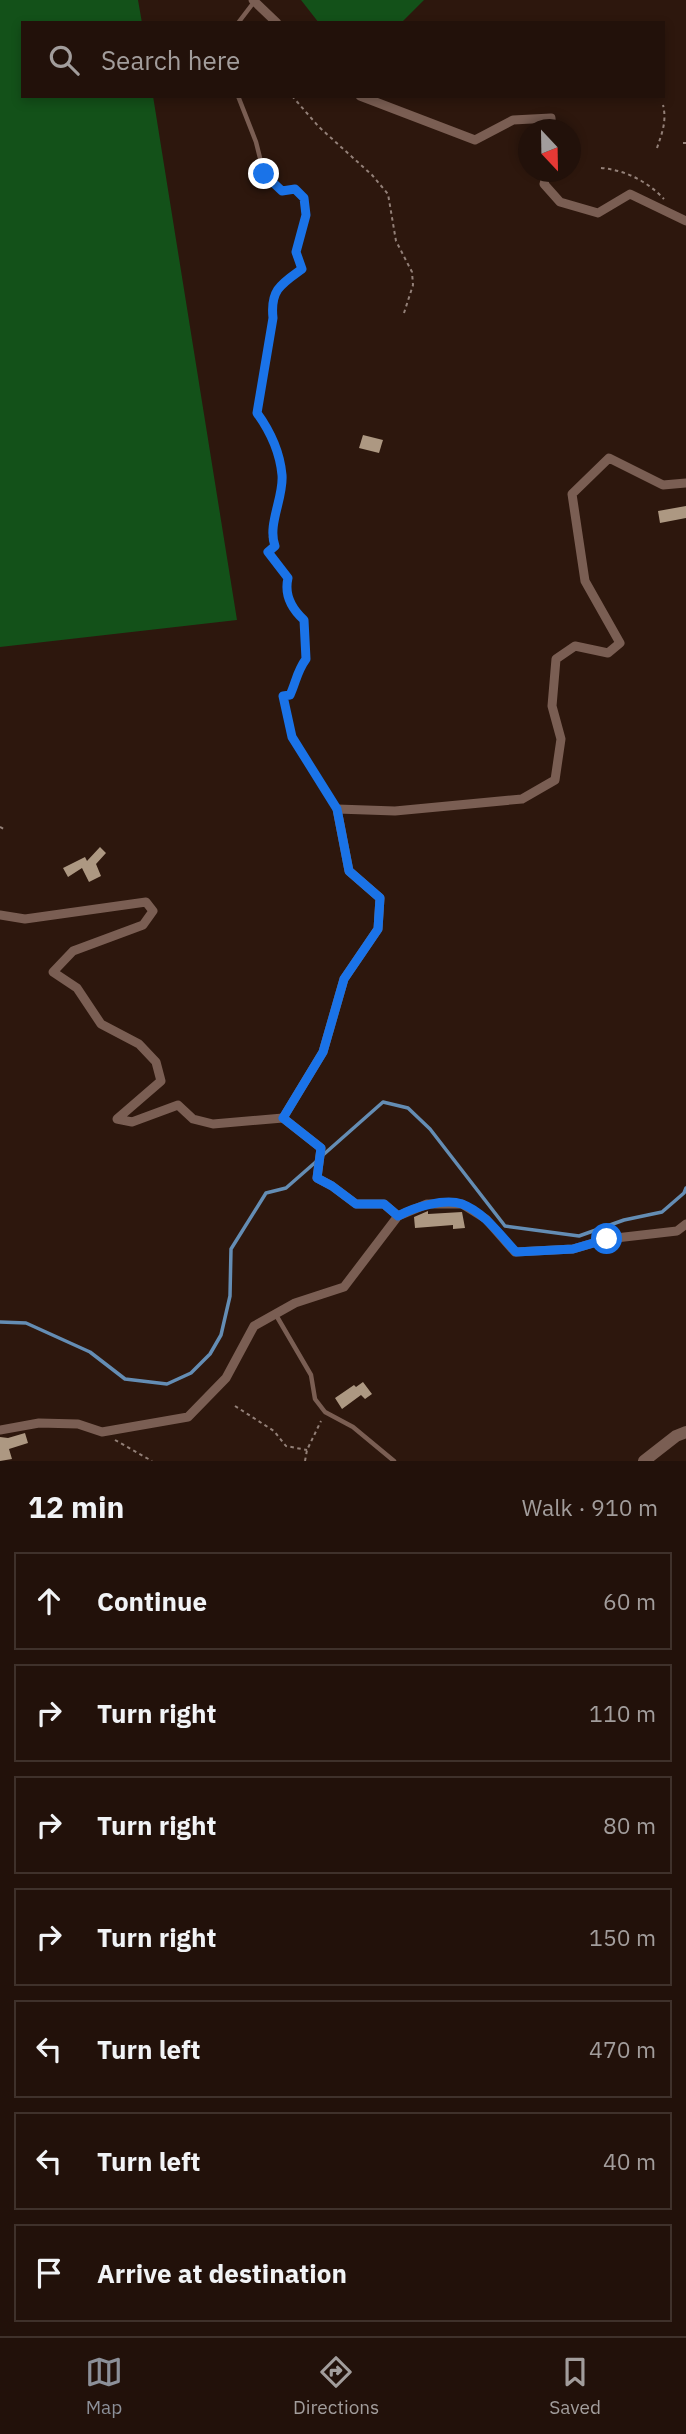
<!DOCTYPE html>
<meta charset="utf-8">
<style>
body{margin:0;font-family:"IBM Plex Sans",sans-serif;background:#2a1a13;color:#f1f3f6}
.compass{position:absolute;left:518px;top:119px;width:63px;height:63px;border-radius:50%;background:#22110a;box-shadow:0 4px 10px #0003;rotate:158deg}
.stop{position:absolute;width:21px;height:21px;margin:-16px;border:5px solid #1a73e8;border-radius:50%;background:#fff}
.stop.end{background:#1a73e8;border-color:#fff;box-shadow:0 2px 7px #0008}
.list{margin:0;padding:0;list-style:none}
h2{display:flex;justify-content:space-between;align-items:center;height:91px;margin:0;padding:0 28px;font-size:30px}
h2 small{font-size:23px;font-weight:400;color:#a29d9c}
.list li{display:grid;grid-template-columns:46px 1fr auto;gap:21px;align-items:center;box-sizing:border-box;height:98px;margin:0 14px 14px;padding:0 14px;border:2px solid #3f312b;border-radius:0px}
.list b{display:block;font-size:26px;white-space:nowrap}
.list em{font-size:23px;font-style:normal;color:#a29d9c}
.icon{flex:none;width:38px;height:38px;fill:none;stroke:currentColor;stroke-width:2;stroke-linecap:round;stroke-linejoin:round}
.map{position:relative;flex:none;width:686px;height:1461px;overflow:hidden}
.search{position:absolute;background:#22110a;box-shadow:0 4px 10px #0003;left:21px;right:21px;top:21px;height:77px;display:flex;align-items:center;gap:18px;box-sizing:border-box;padding:0 24px;border-radius:0px;color:#a29d9c;font-size:26px}
.sheet{height:875px;background:#22110a}
nav{display:flex;justify-content:space-around;align-items:center;box-sizing:border-box;height:98px;border-top:2px solid #3f312b;background:#22110a;font-size:19px;color:#a29d9c}
nav a{display:grid;justify-items:center;gap:4px}
nav .on{color:#8c9099}
.map>svg:first-child{display:block}
</style>
<div class="map">
<svg width="686" height="1461" viewBox="0 0 686 1461">
<rect width="100%" height="100%" fill="#2d170d"/>
<g fill="#135119">
<polygon points="0,0 138,0 142,23 23,23 23,96 153,96 237,620 0,647"/>
<polygon points="301,0 424,0 401,23 319,23"/>
</g>
<g fill="none" stroke-linecap="round" stroke-linejoin="round">
<g stroke="#648db4" stroke-width="3.5">
<polyline points="323,1155 383,1102 408,1108 430,1129 505,1226 579,1236 624,1220 662,1212 684,1193 686,1188"/>
<polyline points="0,1322 26,1323 90,1352 125,1379 167,1384 191,1373 210,1354 221,1335 230,1296 231,1249 266,1193 286,1188 318,1160"/>
</g>
</g>
<g fill="#ad9882">
<polygon points="363,435 383,440 379,453 359,448"/>
<polygon points="686,506 686,518 660,523 658,511"/>
<polygon points="100,847 106,853 96,864 101,876 89,882 82,868 68,877 63,868 85,857 87,861"/>
<polygon points="428,1211 428,1214 462,1212 465,1228 453,1229 453,1225 415,1228 414,1217"/>
<polygon points="363,1382 372,1394 365,1399 361,1395 342,1409 335,1398 354,1385 356,1387"/>
<polygon points="25,1433 28,1443 9,1449 12,1459 0,1461 0,1437 8,1438"/>
</g>
<g fill="none" stroke-linecap="round" stroke-linejoin="round">
<g stroke="#938078" stroke-width="2" stroke-dasharray="3.5 3.5" stroke-linecap="butt">
<polyline points="292,96 319,127 372,175 388,194 396,241 412,272 413,285 404,313"/>
<polyline points="683,143 686,143"/>
<path d="M657,148C662,133 667,121 663,105"/>
<path d="M601,168C625,170 647,181 664,199"/>
<polyline points="0,827 6,830"/>
<polyline points="235,1406 274,1431 286,1446 307,1450"/>
<polyline points="115,1440 152,1461"/>
<polyline points="305,1461 307,1450 321,1421"/>
</g>
<g stroke="#7a5e53" stroke-width="4.5">
<polyline points="238,23 254,2"/>
<path d="M238,96L256,142L264,174L282,191L295,189L305,198L306,215L296,252L302,269C281,284 270,290 273,318L257,413L270,431L283,476L275,525L271,537L275,546L268,552L288,578C283,595 292,609 304,620L306,659C296,671 296,682 290,695L283,696L292,737L336,808"/>
<polyline points="276,1315 311,1375 315,1399 325,1412 353,1427 394,1461"/>
</g>
<g stroke="#7a5e53" stroke-width="9">
<polyline points="253,0 277,23"/>
<polyline points="360,96 475,140 513,120 551,118 552,130"/>
<polyline points="547,172 544,184 560,202 598,213 630,194 686,221"/>
<polyline points="0,915 25,919 146,902 153,911 143,925 73,951 53,972 77,988 101,1024 139,1044 156,1062 161,1081 117,1119 132,1122 178,1105 193,1119 213,1124 283,1118"/>
<polyline points="398,1216 384,1204 356,1204 332,1186 317,1178 321,1148 283,1118 323,1052 344,979 378,929 380,898 349,871 337,809 395,811 522,799 555,780 561,739 552,706 556,659 575,646 608,653 620,643 585,581 572,494 609,458 663,485 686,483"/>
<polyline points="0,1430 39,1423 78,1424 102,1432 188,1417 226,1378 254,1326 295,1303 344,1287 398,1216 427,1204 462,1204 486,1219 515,1252 573,1249 607,1239 677,1231 686,1224"/>
</g>
<polyline stroke="#7a5e53" stroke-width="12" points="644,1461 676,1436 686,1432"/>
</g>
<g fill="none" stroke-linecap="round" stroke-linejoin="round">
<path stroke="#1a73e8" stroke-width="9" d="M264,174L282,191L295,189L304,198L306,215L296,252L302,269C281,284 270,290 273,318L257,413C270,431 280,453 282,475C284,497 267,525 275,546L268,552L288,578C284,595 292,609 304,620L306,659C297,671 296,682 290,695L283,696L292,737L337,809L349,871L380,898L378,929L344,979L323,1052L283,1118L321,1148L317,1178L332,1186L356,1204H384L398,1216C414,1207 445,1198 462,1204C484,1212 501,1236 516,1252L573,1249L607,1239"/>
</g>
</svg>
<svg class="compass" viewBox="-18 -18 36 36"><path d="M0-13l5 13h-10z" fill="#e53935"/><path d="M0 13l5-13h-10z" fill="#a29d9c"/></svg>
<div class="stop" style="left:607px;top:1239px"></div>
<div class="stop end" style="left:264px;top:174px"></div>
<div class="search"><svg class="icon" aria-label="search" viewBox="0 0 24 24"><circle cx="10" cy="10" r="6"/><path d="M15 15l6 6"/></svg>Search here</div>
</div>
<section class="sheet">
<h2>12 min<small>Walk · 910 m</small></h2>
<ul class="list">
<li><svg class="icon" aria-label="ahead" viewBox="0 0 24 24"><path d="M12 20V5M6 11l6-6 6 6"/></svg><div><b>Continue</b></div><em>60 m</em></li>
<li><svg class="icon" aria-label="right" viewBox="0 0 24 24"><path d="M7 20v-9h11M14 6l5 5-5 5"/></svg><div><b>Turn right</b></div><em>110 m</em></li>
<li><svg class="icon" aria-label="right" viewBox="0 0 24 24"><path d="M7 20v-9h11M14 6l5 5-5 5"/></svg><div><b>Turn right</b></div><em>80 m</em></li>
<li><svg class="icon" aria-label="right" viewBox="0 0 24 24"><path d="M7 20v-9h11M14 6l5 5-5 5"/></svg><div><b>Turn right</b></div><em>150 m</em></li>
<li><svg class="icon" aria-label="left" viewBox="0 0 24 24"><path d="M17 20v-9H6M10 6l-5 5 5 5"/></svg><div><b>Turn left</b></div><em>470 m</em></li>
<li><svg class="icon" aria-label="left" viewBox="0 0 24 24"><path d="M17 20v-9H6M10 6l-5 5 5 5"/></svg><div><b>Turn left</b></div><em>40 m</em></li>
<li><svg class="icon" aria-label="arrive" viewBox="0 0 24 24"><path d="M6 21V4h12l-3 4 3 4H6"/></svg><div><b>Arrive at destination</b></div></li>
</ul>
</section>
<nav>
<a class="on"><svg class="icon" aria-label="map" viewBox="0 0 24 24"><path d="M3 6l6-2 6 2 6-2v14l-6 2-6-2-6 2zM9 4v14M15 6v14"/></svg>Map</a>
<a><svg class="icon" aria-label="directions" viewBox="0 0 24 24"><path d="M12 3l9 9-9 9-9-9zM9 14v-3h6M13 9l2 2-2 2"/></svg>Directions</a>
<a><svg class="icon" aria-label="saved" viewBox="0 0 24 24"><path d="M7 4h10v16l-5-4-5 4z"/></svg>Saved</a>
</nav>
